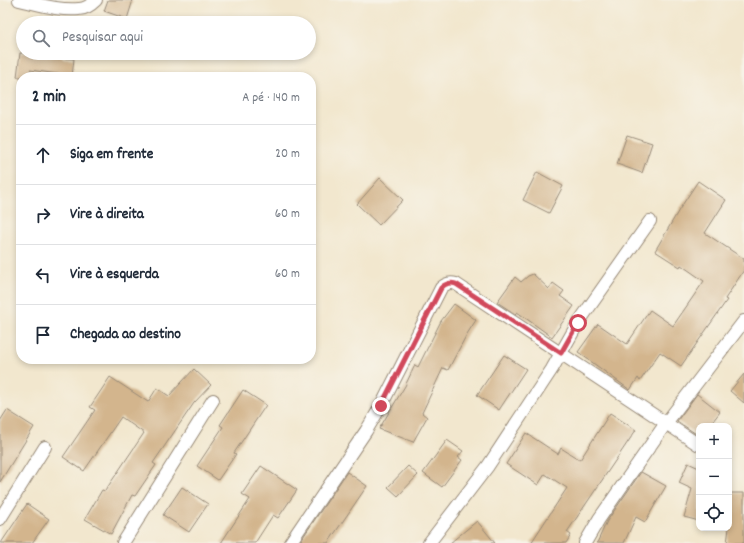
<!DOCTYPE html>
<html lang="pt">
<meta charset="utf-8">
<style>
body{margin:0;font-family:Dekko,sans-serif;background:#f6f6f7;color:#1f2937}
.controls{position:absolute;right:12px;bottom:12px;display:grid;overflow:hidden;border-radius:8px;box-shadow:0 2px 6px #0003}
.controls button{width:36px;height:36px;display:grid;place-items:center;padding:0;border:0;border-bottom:1px solid #e0e1e3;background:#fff;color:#1f2937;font:20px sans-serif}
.stop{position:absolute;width:12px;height:12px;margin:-9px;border:3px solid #d1495b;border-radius:50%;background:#fff}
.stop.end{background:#d1495b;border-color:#fff;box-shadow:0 1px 4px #0008}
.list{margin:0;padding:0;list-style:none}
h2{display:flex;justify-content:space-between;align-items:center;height:52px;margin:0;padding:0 16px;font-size:17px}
h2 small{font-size:13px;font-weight:400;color:#747a83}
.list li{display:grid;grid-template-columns:26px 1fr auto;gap:12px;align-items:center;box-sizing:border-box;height:60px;padding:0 16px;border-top:1px solid #e0e1e3}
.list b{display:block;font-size:15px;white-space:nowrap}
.list em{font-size:13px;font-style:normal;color:#747a83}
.icon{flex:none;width:22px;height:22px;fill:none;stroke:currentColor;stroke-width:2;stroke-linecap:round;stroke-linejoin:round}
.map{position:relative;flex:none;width:744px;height:543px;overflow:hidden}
.search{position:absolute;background:#fff;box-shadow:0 2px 6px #0003;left:16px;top:16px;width:300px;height:44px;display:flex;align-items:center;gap:10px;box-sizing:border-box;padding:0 14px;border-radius:22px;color:#747a83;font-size:15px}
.panel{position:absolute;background:#fff;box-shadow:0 2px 6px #0003;left:16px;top:72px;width:300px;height:292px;border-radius:16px}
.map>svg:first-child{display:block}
</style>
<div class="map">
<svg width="744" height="543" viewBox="0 0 744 543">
<rect width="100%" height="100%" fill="#f7f3e8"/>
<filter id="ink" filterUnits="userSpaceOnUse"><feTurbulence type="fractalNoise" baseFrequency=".025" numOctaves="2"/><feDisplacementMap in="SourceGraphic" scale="8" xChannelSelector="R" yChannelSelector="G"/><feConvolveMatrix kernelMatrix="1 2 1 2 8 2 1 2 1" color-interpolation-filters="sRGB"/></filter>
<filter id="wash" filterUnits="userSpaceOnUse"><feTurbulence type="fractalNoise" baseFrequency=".012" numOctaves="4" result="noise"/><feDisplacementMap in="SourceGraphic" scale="16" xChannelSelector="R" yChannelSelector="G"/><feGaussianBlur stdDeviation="0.9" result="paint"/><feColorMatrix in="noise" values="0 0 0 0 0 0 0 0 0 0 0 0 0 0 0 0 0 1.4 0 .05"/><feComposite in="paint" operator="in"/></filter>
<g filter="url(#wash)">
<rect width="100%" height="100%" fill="#f2e7ce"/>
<g id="blocks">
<g fill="#d3b58d">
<polygon points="108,0 133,0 127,19 104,11"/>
<polygon points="20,53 62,53 62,58 74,59 72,76 30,70 30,77 17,77"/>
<polygon points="627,135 652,143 642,173 617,164"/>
<polygon points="537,172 563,186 549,213 523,200"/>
<polygon points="380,178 403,200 379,225 357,204"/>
<polygon points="698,181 726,200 705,233 744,259 744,270 725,299 727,300 681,366 660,352 640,381 638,378 630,390 578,352 598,324 627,344 650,310 673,326 704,281 681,265 680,267 655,251 679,210"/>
<polygon points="533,274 549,289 553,283 564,291 560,296 574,306 552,337 517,312 515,314 497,302 515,277 521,282 528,276"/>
<polygon points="454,304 476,320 467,334 448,370 443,368 422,413 427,417 413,442 379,429 405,386 415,365 418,367 441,321"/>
<polygon points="504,355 526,369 499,410 477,395"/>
<polygon points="194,369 211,385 194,403 153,463 156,465 135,496 132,495 111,534 85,519 102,490 105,491 144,433 121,417 84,471 63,457 95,410 90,407 110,377 148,402 157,388 169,396"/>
<polygon points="744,374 744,403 730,391"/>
<polygon points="243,390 266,405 234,453 236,454 218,480 197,466 223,427 220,425"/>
<polygon points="697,394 720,412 709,426 699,426 699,436 677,421"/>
<polygon points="7,410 34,427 0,482 0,421"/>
<polygon points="610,413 636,430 567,532 571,535 566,543 531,543 567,488 545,474 538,485 506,464 526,433 558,454 561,448 580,460"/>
<polygon points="447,440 463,451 458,457 462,460 442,487 423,473"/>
<polygon points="688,463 699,468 699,521 684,517 692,489 679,483"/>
<polygon points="261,466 297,490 278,518 273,515 255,543 221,543 250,499 242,494"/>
<polygon points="408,466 418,475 398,496 388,487"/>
<polygon points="347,472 367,486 328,543 299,543"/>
<polygon points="641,472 666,486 645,522 636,517 624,543 597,543 607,521"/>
<polygon points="182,487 208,504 189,532 163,515"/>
<polygon points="729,493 744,493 744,543 727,543 729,528"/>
<polygon points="27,504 49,519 32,543 1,543"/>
<polygon points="477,521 495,543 450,543"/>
</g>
</g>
</g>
<g filter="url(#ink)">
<use href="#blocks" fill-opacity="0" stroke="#968876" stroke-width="1"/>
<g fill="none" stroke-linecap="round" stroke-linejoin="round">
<defs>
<g id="street">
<path d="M19,0C38,4 59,11 79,9C85,9 92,4 96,0"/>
<polyline points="0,519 45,447"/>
<polyline points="123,543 213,400"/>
<path d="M290,543L366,431L381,406L441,288C446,283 450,282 456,284L699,445"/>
<polyline points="429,543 488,466 552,369 578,323 650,221"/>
<polyline points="585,543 599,519 666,423 744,321"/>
</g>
</defs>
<use href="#street" stroke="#968876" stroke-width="14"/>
<use href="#street" stroke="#fff" stroke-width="12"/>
</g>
</g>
<g fill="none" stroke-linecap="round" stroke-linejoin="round" filter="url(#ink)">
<path stroke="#d1495b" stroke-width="5" d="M381,406L441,288C446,283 450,282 456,284L561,353L578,323"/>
</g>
</svg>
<div class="controls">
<button>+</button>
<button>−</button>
<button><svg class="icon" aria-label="locate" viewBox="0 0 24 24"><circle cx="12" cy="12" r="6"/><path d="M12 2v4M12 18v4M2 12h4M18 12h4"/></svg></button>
</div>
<div class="stop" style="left:578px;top:323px"></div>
<div class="stop end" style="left:381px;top:406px"></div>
<div class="search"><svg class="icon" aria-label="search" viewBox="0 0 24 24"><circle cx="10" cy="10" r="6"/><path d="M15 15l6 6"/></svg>Pesquisar aqui</div>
<section class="panel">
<h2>2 min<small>A pé · 140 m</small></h2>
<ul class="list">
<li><svg class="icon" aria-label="ahead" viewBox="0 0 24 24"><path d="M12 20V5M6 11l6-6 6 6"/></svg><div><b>Siga em frente</b></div><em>20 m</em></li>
<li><svg class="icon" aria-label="right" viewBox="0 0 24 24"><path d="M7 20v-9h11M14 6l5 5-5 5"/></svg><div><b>Vire à direita</b></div><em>60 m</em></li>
<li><svg class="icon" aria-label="left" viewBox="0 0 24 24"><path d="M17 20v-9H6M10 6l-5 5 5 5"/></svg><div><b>Vire à esquerda</b></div><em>60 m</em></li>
<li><svg class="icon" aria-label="arrive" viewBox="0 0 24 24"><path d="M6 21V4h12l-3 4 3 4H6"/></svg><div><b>Chegada ao destino</b></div></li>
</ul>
</section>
</div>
